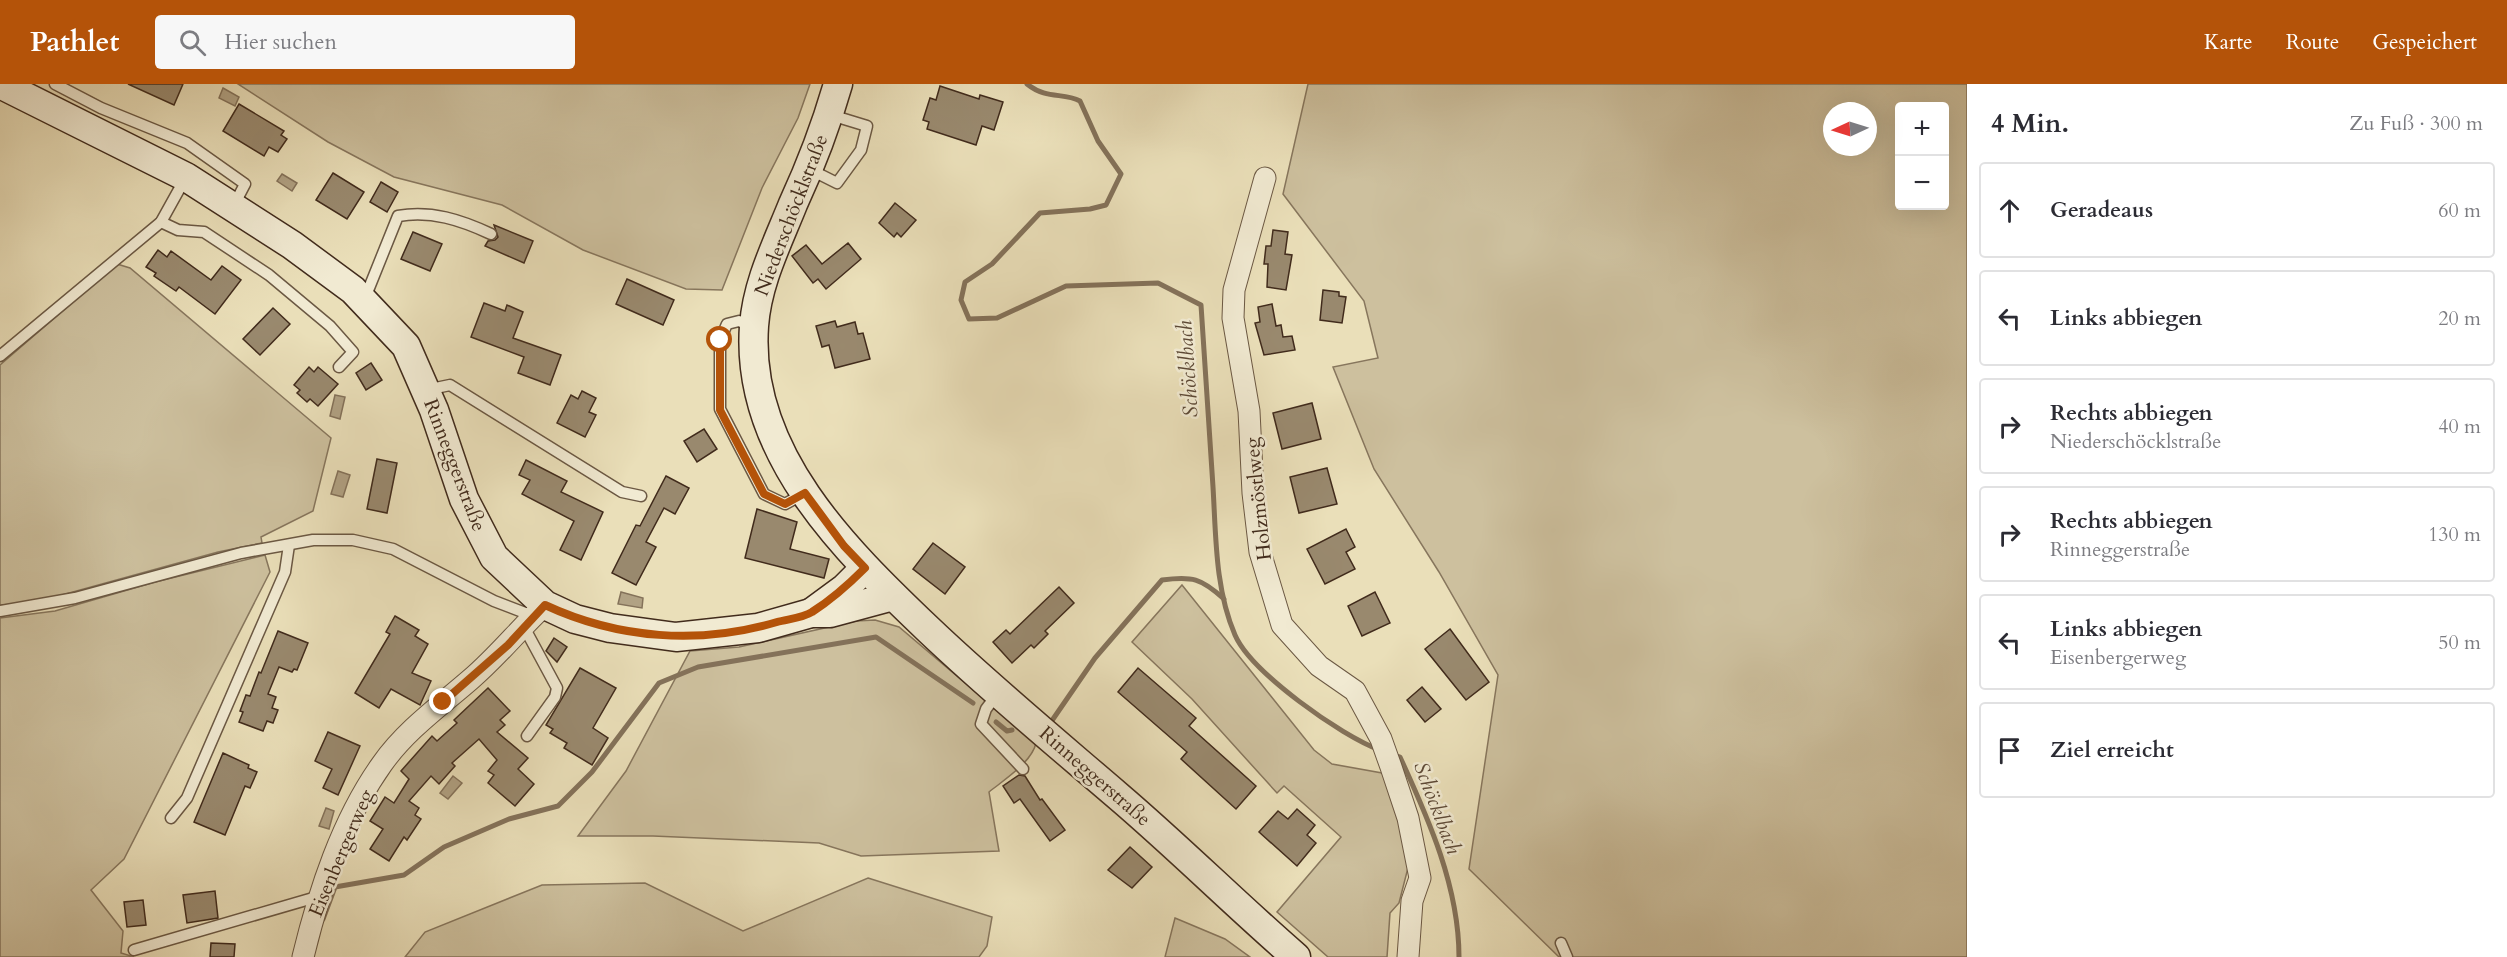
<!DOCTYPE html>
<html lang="de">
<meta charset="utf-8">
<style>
body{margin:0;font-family:Cardo,serif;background:#f7f7f7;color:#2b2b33}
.controls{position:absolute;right:18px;top:18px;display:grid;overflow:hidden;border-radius:6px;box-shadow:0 6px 24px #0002}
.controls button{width:54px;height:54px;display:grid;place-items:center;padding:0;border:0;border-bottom:2px solid #e1e1e2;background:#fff;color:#2b2b33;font:30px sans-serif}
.compass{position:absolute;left:1823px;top:18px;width:54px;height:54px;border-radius:50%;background:#fff;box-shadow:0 6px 24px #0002;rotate:266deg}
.stop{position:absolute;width:18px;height:18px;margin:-14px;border:4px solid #b45309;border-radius:50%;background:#fff}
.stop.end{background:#b45309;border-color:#fff;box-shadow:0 2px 6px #0008}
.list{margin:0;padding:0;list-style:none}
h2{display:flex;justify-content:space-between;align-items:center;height:78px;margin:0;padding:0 24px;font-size:26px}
h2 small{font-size:20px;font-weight:400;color:#7c7c81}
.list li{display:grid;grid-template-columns:39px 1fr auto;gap:18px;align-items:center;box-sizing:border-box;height:96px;margin:0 12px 12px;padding:0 12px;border:2px solid #e1e1e2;border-radius:6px}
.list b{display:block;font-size:22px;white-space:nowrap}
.list p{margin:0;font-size:20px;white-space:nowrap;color:#7c7c81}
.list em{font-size:20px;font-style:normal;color:#7c7c81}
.icon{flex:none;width:33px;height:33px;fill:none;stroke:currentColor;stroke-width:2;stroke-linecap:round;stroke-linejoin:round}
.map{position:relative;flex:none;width:1967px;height:873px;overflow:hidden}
header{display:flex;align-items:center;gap:36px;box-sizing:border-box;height:84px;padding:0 30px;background:#b45309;color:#fff}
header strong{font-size:28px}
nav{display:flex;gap:33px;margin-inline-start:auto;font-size:21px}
.search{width:420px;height:54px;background:#f7f7f7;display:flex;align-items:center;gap:15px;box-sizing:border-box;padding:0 21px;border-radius:6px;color:#7c7c81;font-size:22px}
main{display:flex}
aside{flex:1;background:#fff}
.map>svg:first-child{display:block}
</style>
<header>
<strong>Pathlet</strong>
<div class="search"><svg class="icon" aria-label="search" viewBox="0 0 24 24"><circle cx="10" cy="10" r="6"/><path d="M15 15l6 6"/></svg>Hier suchen</div>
<nav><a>Karte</a><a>Route</a><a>Gespeichert</a></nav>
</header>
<main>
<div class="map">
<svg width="1967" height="873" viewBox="0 0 1967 873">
<rect width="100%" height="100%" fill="#eadfb9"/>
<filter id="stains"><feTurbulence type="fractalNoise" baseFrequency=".00333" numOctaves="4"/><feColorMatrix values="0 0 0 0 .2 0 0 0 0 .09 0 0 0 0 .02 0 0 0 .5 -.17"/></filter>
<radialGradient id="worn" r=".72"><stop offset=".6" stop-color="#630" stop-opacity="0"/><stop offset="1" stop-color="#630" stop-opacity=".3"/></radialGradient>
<g fill="#cdc09e" stroke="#87765d" stroke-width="1.5" fill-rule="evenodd">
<polygon points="238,0 810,0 798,34 762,104 722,206 686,205 583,166 502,121 394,93 328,58"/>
<path d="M1308,0H1967V873H1559L1469,785L1498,591L1439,488L1374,385L1333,283L1378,274L1364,217L1283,110ZM1900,22H1944V122H1900ZM1832,27H1868V63H1832Z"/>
<polygon points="117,180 130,184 331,354 313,427 261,453 262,459 218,468 33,519 0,521 0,281"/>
<polygon points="265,471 270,488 124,775 91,806 123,847 121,869 134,873 0,873 0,534 55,527 155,498"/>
<polygon points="1182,501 1314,666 1332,680 1382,689 1393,708 1411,772 1399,819 1390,829 1387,873 1328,873 1277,828 1341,753 1284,702 1277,709 1192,615 1132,558"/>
<path d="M875,536L899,543L1036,659C1032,678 1004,696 989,708L999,767L861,772L819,759L653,752H578L626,687L690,567L739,563L856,537Z"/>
<polygon points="868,794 992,833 987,862 979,873 405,873 425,848 542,801 645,799 743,847"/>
<polygon points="1175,834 1225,855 1250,873 1165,873"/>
</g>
<g fill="#b1a284" stroke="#84725a" stroke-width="1.5">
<polygon points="223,4 239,13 235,22 219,14"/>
<polygon points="282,90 297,99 292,107 277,97"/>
<polygon points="335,311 345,313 340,335 330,332"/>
<polygon points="338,387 350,391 343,413 331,410"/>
<polygon points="621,508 643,514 642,524 618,520"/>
<polygon points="453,692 462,699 448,715 440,709"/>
<polygon points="326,724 334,727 329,745 319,742"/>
</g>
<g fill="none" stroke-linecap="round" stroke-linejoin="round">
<g stroke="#84725a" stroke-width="5">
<path d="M1027,0C1047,16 1063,8 1080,17L1098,57L1121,90L1106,121L1090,125L1040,129L992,180L965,198L961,216L969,235L997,234L1066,202L1158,199L1201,221C1205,281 1209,342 1213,403C1216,452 1215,505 1235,551C1251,588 1341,652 1380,666"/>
<polyline points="996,638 1007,647 1012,646"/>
<path d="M1051,638L1095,574L1162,496C1192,492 1201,494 1224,515"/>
<path d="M1394,671L1400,673C1429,736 1459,803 1459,873"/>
<polyline points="323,835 335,803 404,791 444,763 509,735 558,722 592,688 659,599 698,583 876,553 973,619"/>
</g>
</g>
<g fill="#99896e" stroke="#412b1c" stroke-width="1.5">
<polygon points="128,0 183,0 174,21"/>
<polygon points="940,2 979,15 980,11 1003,18 994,46 982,42 976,61 927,45 929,38 923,36 930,14 936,16"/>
<polygon points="239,20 284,47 281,51 287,55 278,68 269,63 264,72 223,47"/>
<polygon points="333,89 364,108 347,135 316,116"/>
<polygon points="381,98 398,108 387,128 370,118"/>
<polygon points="895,119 916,136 901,153 897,149 894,153 879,139"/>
<polygon points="494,141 533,157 524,179 485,162 488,157 495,156 498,153"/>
<polygon points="1273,146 1288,148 1285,170 1292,171 1286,206 1267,203 1268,180 1264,180 1266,162 1271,162"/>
<polygon points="413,148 442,160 430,187 401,175"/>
<polygon points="848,159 861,175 826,205 818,195 813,199 792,172 806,161 822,180"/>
<polygon points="158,166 167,173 171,167 211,196 222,182 241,196 215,230 179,203 176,207 154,192 156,189 146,183"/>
<polygon points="627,195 674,216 663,241 616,220"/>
<polygon points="1323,206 1339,208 1339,212 1346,213 1342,239 1320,236"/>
<polygon points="484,219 505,227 507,221 523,228 513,254 561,271 550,301 518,289 524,273 471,253"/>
<polygon points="1272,220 1276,242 1281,241 1283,253 1292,252 1295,266 1264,271 1255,239 1260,238 1258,223"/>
<polygon points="273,224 290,240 260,271 243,255"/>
<polygon points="835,237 837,243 855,238 858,250 863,249 870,275 835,284 829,261 822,263 816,242"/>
<polygon points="371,279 382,296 366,306 356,289"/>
<polygon points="309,283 314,288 318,283 338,300 318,322 310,315 307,318 297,309 300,306 294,301"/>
<polygon points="582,307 596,314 589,328 596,331 585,353 557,339 571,311 578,315"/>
<polygon points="1312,319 1321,355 1282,365 1273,329"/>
<polygon points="704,345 717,365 697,378 684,357"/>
<polygon points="377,375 397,379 387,429 367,425"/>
<polygon points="526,376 567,397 561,408 603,428 581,476 560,466 574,437 522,410 530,396 519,391"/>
<polygon points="1327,384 1337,420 1299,429 1290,393"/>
<polygon points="666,392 689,404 675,430 664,424 646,458 656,463 636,501 612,489 636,441 640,442"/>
<polygon points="757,425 797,438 790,465 829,475 824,494 745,474"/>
<polygon points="1346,445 1355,463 1346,468 1355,485 1325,500 1307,465"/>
<polygon points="933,459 965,483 945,510 913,485"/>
<polygon points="1059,503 1074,519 1045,547 1048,550 1034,564 1031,561 1012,579 993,558 1006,546 1010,550"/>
<polygon points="1375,508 1390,539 1362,552 1348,522"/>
<polygon points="395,532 419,546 415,552 428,560 412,589 431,597 420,621 391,605 379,624 355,609 390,550 386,548"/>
<polygon points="1450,545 1489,598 1466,616 1425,565"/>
<polygon points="278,547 308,559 297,586 294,585 292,588 279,583 268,610 276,613 272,624 278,626 273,639 267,637 263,647 239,638 243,628 240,627 246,611 250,612 259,588 261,589"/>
<polygon points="554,554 567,563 557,578 546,567"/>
<polygon points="580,584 616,604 593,644 608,654 592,681 564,664 567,659 550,649 553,645 546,641"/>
<polygon points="1138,584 1196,634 1189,642 1256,702 1236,725 1181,675 1187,668 1118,608"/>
<polygon points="1422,603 1441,625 1425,638 1407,616"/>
<polygon points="488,604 510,627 500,636 505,641 497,648 528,674 518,685 534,700 515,722 488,699 494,691 488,687 497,676 479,655 452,679 455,682 439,700 431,692 409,717 419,724 415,731 421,735 407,756 404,753 389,777 370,765 383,745 370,737 385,713 394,719 409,695 401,687 432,652 437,657 457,639 454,636"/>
<polygon points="328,648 360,662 338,711 323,704 332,685 315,677"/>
<polygon points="223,669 249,681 248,684 257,688 250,704 245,702 225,751 194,738"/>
<polygon points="1019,691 1025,692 1040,716 1042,715 1065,746 1050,757 1020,715 1014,719 1003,702"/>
<polygon points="1297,725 1315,741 1307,751 1316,759 1297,782 1259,748 1278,727 1288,735"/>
<polygon points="1130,763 1152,783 1132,804 1108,786"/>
<polygon points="215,807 218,834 187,839 183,811"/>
<polygon points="143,816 146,841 127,843 124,818"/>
<polygon points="211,859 235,860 234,873 210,873"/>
</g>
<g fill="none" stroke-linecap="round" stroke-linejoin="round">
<defs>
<g id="lane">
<polyline points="55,0 101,24 187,59 245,100 233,123"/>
<polyline points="809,85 837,99 861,66 867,42 831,31"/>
<polyline points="161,138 178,146 204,148 269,191 330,242 353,268 339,283"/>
<path d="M365,214L398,132C431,126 461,136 491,150"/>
<polyline points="752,243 739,237 727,240 720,256 720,325 764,410 785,420 805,409"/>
<polyline points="0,272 161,138 186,93"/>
<polyline points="426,306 450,301 622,408 641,412"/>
<polyline points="0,527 75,514 241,469 313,456 353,456 393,465 494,517 533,532"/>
<polyline points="524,543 557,604 555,613 527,652"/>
<polyline points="998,609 986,625 981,640 1023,685"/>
<polyline points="171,734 187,714 285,488 289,461"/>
<polyline points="1561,859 1567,873"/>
<polyline points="134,866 320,812"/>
</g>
<g id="street">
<polyline points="1265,94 1234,206 1233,234 1249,327 1253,409 1260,468 1282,541 1319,582 1355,607 1381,655 1391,683 1408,734 1420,794 1412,817 1408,873"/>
<path d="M303,873C319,807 342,736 382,680C406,646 440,622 471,595C498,572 519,545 545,521"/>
</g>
<g id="secondary">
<polyline points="0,0 186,93 292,161 353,206 406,262 434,326 464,415 494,473 545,521 575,535 610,544 676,553 758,544 811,529 830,529 893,512"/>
<path d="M838,0C826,42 811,81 793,120C777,160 757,199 754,242C745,369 845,466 929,546C990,604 1054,657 1118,712C1179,764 1236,821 1296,873"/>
<polyline points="811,529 845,504 865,484"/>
</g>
</defs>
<use href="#lane" stroke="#6b5843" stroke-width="13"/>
<use href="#street" stroke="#6b5843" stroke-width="23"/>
<use href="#secondary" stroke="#412b1c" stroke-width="31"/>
<use href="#lane" stroke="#f1ead2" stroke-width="10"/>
<use href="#street" stroke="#f1ead2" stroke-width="21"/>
<use href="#secondary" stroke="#f1ead2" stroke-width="28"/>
</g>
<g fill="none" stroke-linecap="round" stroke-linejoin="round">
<path stroke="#b45309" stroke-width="8" d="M443,618L508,561L545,521C618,555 699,561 777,538C788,535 803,534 812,528C831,516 849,500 865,484L844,462L805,409L785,420L764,410L720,326V256"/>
</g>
<g text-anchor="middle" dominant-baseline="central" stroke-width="5" stroke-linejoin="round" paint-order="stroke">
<g font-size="20" fill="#412b1c" stroke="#f1ead2">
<text transform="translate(791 131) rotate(-69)">Niederschöcklstraße</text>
<text transform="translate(455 381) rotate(69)">Rinneggerstraße</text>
<text transform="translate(1258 415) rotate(-96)">Holzmöstlweg</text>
<text transform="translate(1095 692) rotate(41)">Rinneggerstraße</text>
<text transform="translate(341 769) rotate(-67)">Eisenbergerweg</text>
</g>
<g font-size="21" font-style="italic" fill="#5d4936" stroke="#f1ead2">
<text transform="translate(1188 285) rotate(-94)">Schöcklbach</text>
<text transform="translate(1437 724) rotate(69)">Schöcklbach</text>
</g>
</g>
<rect width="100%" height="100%" filter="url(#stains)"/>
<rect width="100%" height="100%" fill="url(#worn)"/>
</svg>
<div class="controls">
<button>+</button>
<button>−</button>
</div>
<svg class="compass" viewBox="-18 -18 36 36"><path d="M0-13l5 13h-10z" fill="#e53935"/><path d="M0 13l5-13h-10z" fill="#7c7c81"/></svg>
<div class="stop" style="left:720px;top:256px"></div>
<div class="stop end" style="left:443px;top:618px"></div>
</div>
<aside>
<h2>4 Min.<small>Zu Fuß · 300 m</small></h2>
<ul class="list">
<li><svg class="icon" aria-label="ahead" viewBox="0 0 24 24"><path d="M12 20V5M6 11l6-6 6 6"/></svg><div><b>Geradeaus</b></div><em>60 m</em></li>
<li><svg class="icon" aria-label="left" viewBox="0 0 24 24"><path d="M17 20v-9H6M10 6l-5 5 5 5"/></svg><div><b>Links abbiegen</b></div><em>20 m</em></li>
<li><svg class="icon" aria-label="right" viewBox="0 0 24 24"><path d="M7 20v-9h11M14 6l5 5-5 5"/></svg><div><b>Rechts abbiegen</b><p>Niederschöcklstraße</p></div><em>40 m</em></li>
<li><svg class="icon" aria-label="right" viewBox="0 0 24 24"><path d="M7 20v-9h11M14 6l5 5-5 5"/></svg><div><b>Rechts abbiegen</b><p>Rinneggerstraße</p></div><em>130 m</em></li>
<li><svg class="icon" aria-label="left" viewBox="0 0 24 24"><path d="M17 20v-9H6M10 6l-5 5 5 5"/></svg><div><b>Links abbiegen</b><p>Eisenbergerweg</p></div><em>50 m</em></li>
<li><svg class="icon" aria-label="arrive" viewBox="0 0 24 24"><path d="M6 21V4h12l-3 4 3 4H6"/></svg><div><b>Ziel erreicht</b></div></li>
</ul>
</aside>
</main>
